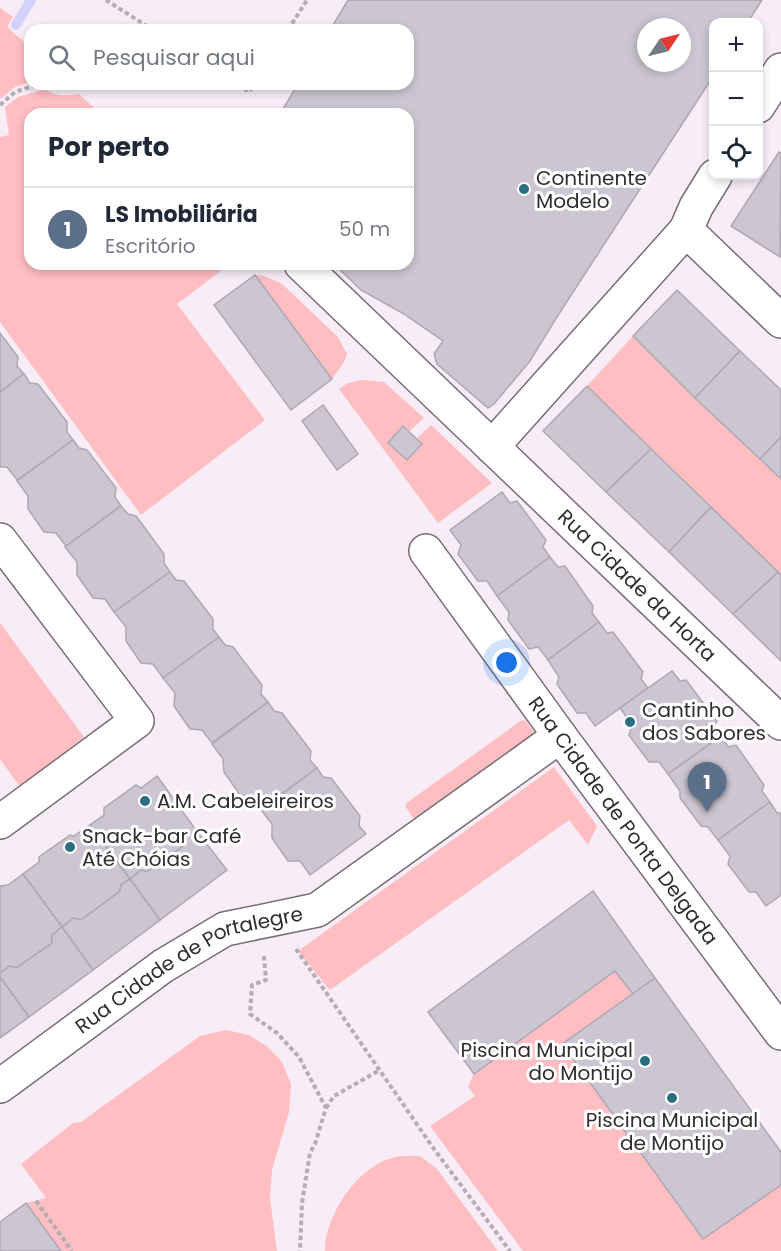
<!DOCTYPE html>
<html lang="pt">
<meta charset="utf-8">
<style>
body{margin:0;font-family:Poppins,sans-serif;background:#f2f2f3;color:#1f2937}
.controls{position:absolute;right:18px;top:18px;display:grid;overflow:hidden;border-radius:12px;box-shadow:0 3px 9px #0003}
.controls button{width:54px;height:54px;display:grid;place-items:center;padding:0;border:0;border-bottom:2px solid #e0e1e3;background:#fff;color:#1f2937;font:30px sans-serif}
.compass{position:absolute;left:637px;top:18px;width:54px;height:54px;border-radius:50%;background:#fff;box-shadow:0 3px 9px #0003;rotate:55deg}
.you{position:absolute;left:507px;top:663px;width:21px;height:21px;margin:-15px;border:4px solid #fff;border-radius:50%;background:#1a73e8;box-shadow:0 0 0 9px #1a73e833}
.badge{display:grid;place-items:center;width:39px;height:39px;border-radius:50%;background:#0f766e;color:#fff;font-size:20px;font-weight:700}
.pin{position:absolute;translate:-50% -50px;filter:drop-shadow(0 2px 3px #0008)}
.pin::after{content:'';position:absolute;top:32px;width:21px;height:18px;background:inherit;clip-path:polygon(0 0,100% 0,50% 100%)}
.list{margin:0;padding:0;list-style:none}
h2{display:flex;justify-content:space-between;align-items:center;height:78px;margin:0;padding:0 24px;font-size:26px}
h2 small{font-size:20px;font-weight:400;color:#747a83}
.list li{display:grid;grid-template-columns:39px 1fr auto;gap:18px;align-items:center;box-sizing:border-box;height:84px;padding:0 24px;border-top:2px solid #e0e1e3}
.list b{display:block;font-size:22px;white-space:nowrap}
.list p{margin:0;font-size:20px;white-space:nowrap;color:#747a83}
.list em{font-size:20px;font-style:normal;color:#747a83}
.icon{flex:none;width:33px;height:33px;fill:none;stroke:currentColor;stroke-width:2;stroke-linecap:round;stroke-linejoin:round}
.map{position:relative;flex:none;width:781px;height:1251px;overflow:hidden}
.search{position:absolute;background:#fff;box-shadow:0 3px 9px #0003;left:24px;top:24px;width:390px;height:66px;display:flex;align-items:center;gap:15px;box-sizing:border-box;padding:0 21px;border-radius:18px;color:#747a83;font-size:22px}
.panel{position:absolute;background:#fff;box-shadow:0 3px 9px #0003;left:24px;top:108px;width:390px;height:162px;border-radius:18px}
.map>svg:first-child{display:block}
</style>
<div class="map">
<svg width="781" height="1251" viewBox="0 0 781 1251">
<rect width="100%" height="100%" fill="#f8edf7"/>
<g fill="#febec2">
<polygon points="0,8 13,17 7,27 30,47 30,82 15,87 0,99"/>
<path d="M45,89C56,97 66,96 79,94L101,114H30V264H230L177,304L265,420L141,515L0,322V137L9,135L5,107L18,97Z"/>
<polygon points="255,275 264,276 281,283 338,337 347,354 344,362 332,379"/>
<polygon points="633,336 781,479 781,575 587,386"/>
<polygon points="362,380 384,382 424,418 410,431 403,426 388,442 407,460 422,444 417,438 431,425 492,483 438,523 339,389 348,383"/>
<polygon points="0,623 84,737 20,787 0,759"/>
<polygon points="522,720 526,721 533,731 534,736 417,820 413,818 405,806 408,802"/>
<polygon points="554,767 597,826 588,845 569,820 330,990 298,951"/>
<polygon points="593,891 781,1152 781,1251 523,1251 430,1126 475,1096 468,1087 474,1073 428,1012"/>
<polygon points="226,1030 249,1035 268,1047 282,1062 291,1084 289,1112 272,1170 270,1198 277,1251 61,1251 26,1203 46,1198 21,1164 73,1123 81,1122 200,1036"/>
<path d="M420,1156L437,1169L498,1251H325C325,1216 357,1167 392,1158C400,1155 411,1156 420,1156Z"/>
</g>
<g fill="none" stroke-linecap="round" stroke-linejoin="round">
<polyline stroke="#d2d2fb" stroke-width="10" points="16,25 31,0"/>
</g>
<g fill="#cbc6d1" stroke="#ada8b2" stroke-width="1.5" fill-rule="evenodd">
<path d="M348,0H762L748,22H714V75L555,320L530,361L494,404L488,408L437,364L434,354L443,341L404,314L361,290L334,264H408V114H280L298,84H408V30H330ZM646,27H682V63H646Z"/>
<polygon points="779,152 781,153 780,257 731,226"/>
<polygon points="255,275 332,379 291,410 214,305"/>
<polygon points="677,290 740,351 695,398 633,336"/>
<polygon points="0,333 18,357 17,366 24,374 0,392"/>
<polygon points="740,351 781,390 781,437 760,459 695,398"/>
<polygon points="24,374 30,383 38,384 67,422 67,432 73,440 17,480 7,467 0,467 0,392"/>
<polygon points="587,386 651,449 606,492 543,431"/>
<polygon points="323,405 358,454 337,470 302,421"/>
<polygon points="403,426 422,444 407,460 388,443"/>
<polygon points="781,437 781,479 760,459"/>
<polygon points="73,440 79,448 87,450 116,488 115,497 121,506 66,546 56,533 44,532 28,509 28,496 17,481"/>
<polygon points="651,449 711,507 669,552 606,492"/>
<polygon points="502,492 510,503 517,501 546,540 543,547 550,557 497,596 487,581 478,581 458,554 461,545 450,530"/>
<polygon points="121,506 128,514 136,516 164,554 164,563 170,572 114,612 105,599 93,598 77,575 77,562 65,547"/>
<polygon points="711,507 778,572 733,614 669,552"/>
<polygon points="550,557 558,567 565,566 593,606 592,613 599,622 548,660 538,647 529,649 508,620 509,612 497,596"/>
<polygon points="170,572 176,580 184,581 213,619 213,629 219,637 163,678 153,664 141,663 126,641 126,627 114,612"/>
<polygon points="778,572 781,575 781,661 733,614"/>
<polygon points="599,622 607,633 613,632 643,672 641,679 648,688 595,726 586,713 577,713 557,684 559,677 548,660"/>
<polygon points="219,637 225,645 233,647 262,685 261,694 268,702 212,743 202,730 190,729 174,706 175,693 163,678"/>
<polygon points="672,671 680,681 686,680 717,721 714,727 721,736 668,774 659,762 649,762 629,735 632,725 620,708"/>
<polygon points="268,702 274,711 282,713 311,751 310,760 317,768 261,809 251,796 240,795 224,772 223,759 212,744"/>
<polygon points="721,736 728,747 736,745 764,785 762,791 770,802 718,840 708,827 701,826 680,798 680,791 668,774"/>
<polygon points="317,768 323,777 331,778 360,816 359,826 366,834 310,875 300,861 288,861 272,838 272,824 261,810"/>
<polygon points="157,776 196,830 186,837 186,844 147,872 141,870 130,879 90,825 104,815 104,808 136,785 141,788"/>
<polygon points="770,802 777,813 781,813 781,895 766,906 756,892 749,892 728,864 730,856 718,840"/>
<polygon points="90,825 130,879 121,885 120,891 81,920 74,918 62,927 23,874 39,862 39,857 70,835 74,836"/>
<polygon points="196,830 227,870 160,920 130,879 141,870 147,872 186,844 186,837"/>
<polygon points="23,874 62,927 52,935 52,943 16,968 10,966 0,973 0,886 8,885"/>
<polygon points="130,879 160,920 93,970 62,927 74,918 81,920 120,891 121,885"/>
<polygon points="593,891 655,978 633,994 615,971 474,1074 428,1012"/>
<polygon points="62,927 93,970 29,1017 0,977 0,973 10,966 16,968 52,943 52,935"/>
<polygon points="0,977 29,1017 0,1038"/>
<polygon points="655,978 781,1152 781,1185 703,1239 562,1044"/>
<polygon points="26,1203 61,1251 0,1251 0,1222"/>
</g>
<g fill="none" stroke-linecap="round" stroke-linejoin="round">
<defs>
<g id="minor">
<polyline points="758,106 781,70"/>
<polyline points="686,230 781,321"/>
<path id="s1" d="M301,264L781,723"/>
<polyline points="492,447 686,230 696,207 715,176"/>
<polyline points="0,540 137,721 0,822"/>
<path id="s2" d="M426,551L560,736L781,1033"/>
<path id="s3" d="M0,1086L163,966L225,929L317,910L560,736"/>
</g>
</defs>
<use href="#minor" stroke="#776e76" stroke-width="36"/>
<g stroke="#b5acb4" stroke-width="4" stroke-dasharray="4.5 3" stroke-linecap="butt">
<polyline points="106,0 153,30"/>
<polyline points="288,30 307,0"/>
<polyline points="238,84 249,92 254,84"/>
<polyline points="0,105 15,92 39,84"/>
<polyline points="296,949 434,1149 510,1251"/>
<polyline points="264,956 266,980 252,985 250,1014 277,1033 299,1057 326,1108 315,1144 310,1153 302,1203 300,1251"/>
<polyline points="326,1108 334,1096 380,1070"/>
<polyline points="36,1201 72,1251"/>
</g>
<use href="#minor" stroke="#fff" stroke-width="33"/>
</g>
<g fill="#2a6e7f" stroke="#fff" stroke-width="2">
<circle cx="524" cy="189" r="6"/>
<circle cx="630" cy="722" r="6"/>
<circle cx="145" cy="801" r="6"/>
<circle cx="70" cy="847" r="6"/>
<circle cx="645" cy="1061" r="6"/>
<circle cx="672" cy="1098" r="6"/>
</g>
<g text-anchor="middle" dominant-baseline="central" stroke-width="6" stroke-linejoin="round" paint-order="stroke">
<g font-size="20" fill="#302c30" stroke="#fff" text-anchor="start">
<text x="536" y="178">Continente<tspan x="536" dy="23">Modelo</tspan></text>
<text x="642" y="710">Cantinho<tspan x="642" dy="23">dos Sabores</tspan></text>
<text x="157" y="801">A.M. Cabeleireiros</text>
<text x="82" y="836">Snack-bar Café<tspan x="82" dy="23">Até Chóias</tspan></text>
<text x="633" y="1050" text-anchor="end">Piscina Municipal<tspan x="633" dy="23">do Montijo</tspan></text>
<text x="672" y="1120" text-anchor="middle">Piscina Municipal<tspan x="672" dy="23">de Montijo</tspan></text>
</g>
<g font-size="20" fill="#302c30" stroke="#fff">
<text stroke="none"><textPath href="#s1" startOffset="465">Rua Cidade da Horta</textPath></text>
<text stroke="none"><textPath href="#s2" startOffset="334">Rua Cidade de Ponta Delgada</textPath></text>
<text stroke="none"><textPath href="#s3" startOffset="225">Rua Cidade de Portalegre</textPath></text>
</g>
</g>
</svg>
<div class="controls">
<button>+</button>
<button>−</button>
<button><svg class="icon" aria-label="locate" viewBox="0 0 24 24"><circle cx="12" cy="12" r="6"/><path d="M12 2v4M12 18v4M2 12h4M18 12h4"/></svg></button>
</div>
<svg class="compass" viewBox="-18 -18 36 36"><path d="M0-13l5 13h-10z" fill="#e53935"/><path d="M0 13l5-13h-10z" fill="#747a83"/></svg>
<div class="you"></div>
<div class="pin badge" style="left:707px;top:812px;background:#5c6f8a">1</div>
<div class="search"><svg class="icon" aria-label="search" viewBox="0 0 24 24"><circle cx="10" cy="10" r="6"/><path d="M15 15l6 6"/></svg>Pesquisar aqui</div>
<section class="panel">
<h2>Por perto<small></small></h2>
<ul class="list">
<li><span class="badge" style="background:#5c6f8a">1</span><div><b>LS Imobiliária</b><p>Escritório</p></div><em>50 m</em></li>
</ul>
</section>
</div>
